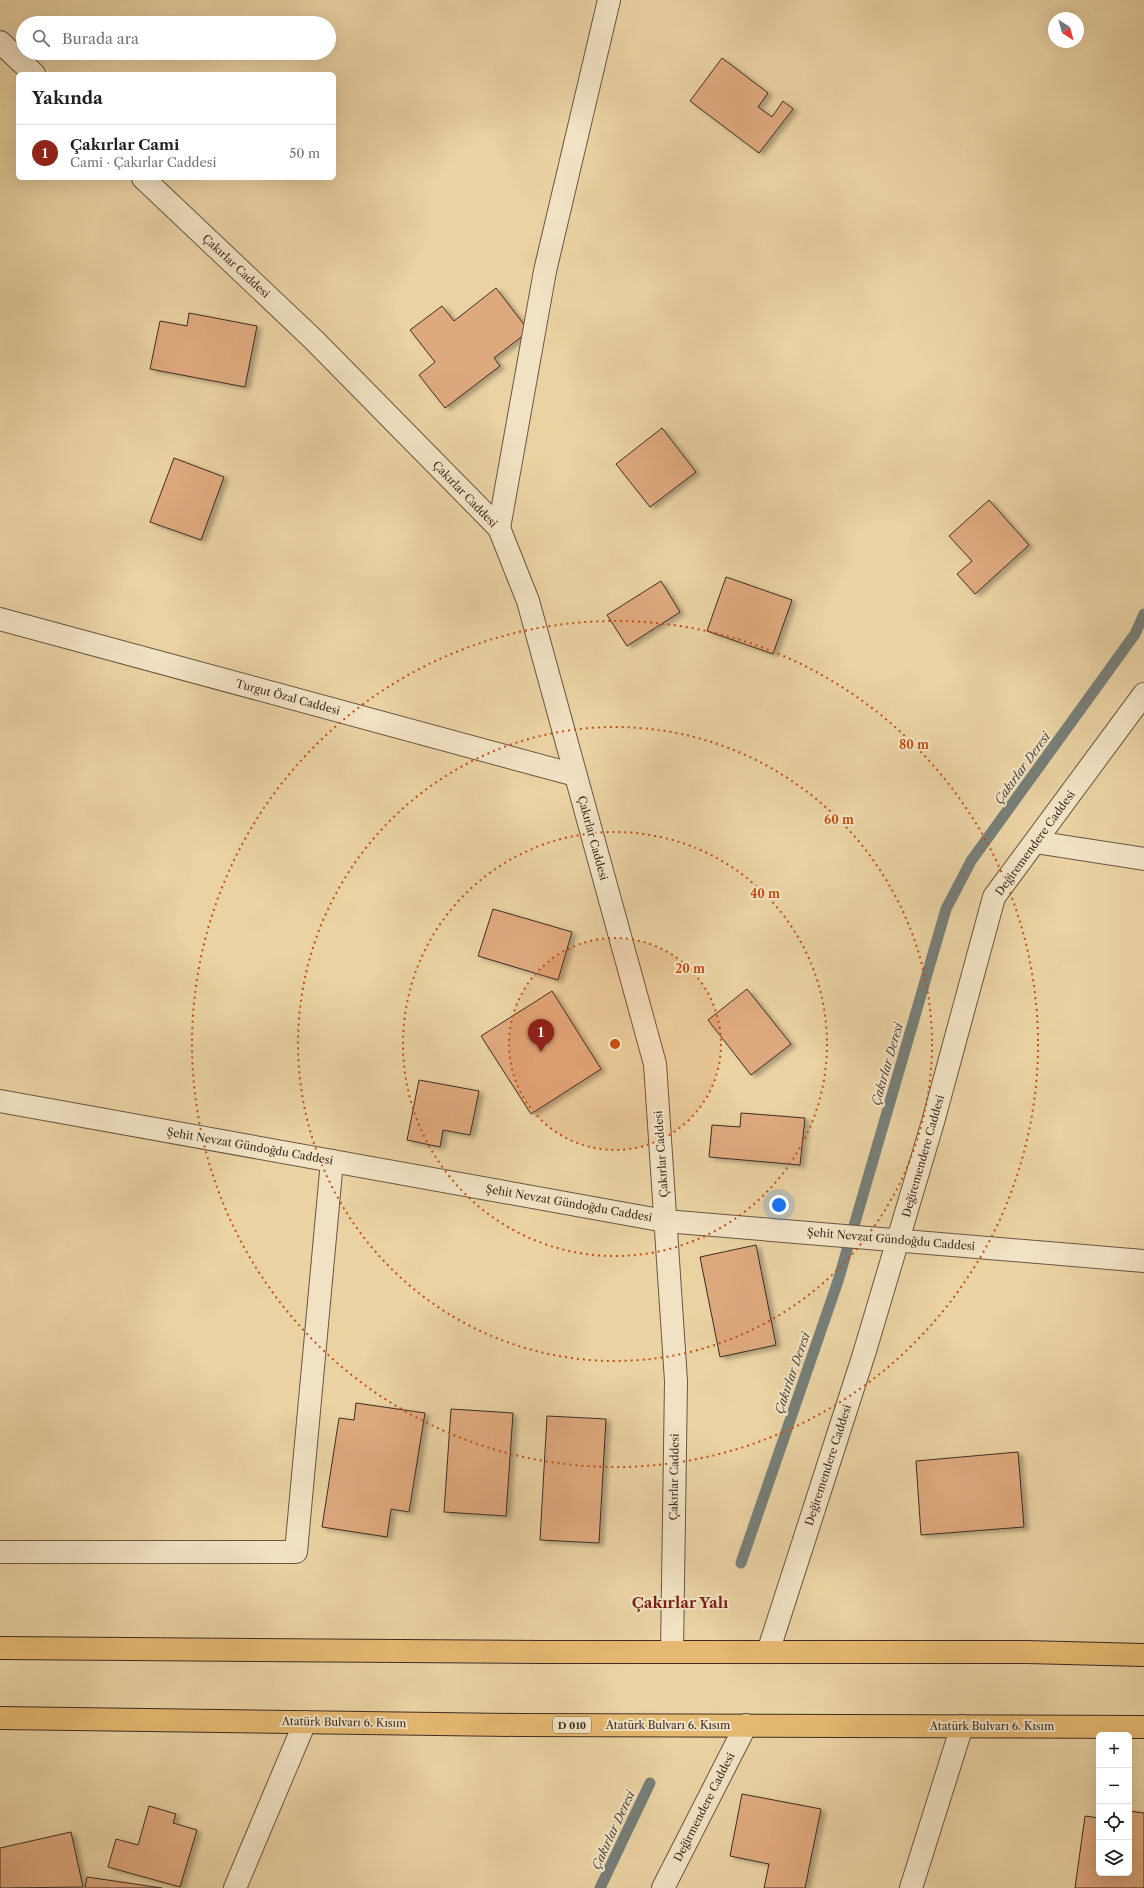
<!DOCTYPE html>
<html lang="tr">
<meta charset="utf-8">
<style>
body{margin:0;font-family:"Libre Caslon Text",serif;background:#f2f2f2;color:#202124}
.controls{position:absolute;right:12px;bottom:12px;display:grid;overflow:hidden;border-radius:6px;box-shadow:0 4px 16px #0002}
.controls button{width:36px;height:36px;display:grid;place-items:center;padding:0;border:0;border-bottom:1px solid #e0e0e0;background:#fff;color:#202124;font:20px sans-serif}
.compass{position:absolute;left:1048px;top:12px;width:36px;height:36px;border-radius:50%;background:#fff;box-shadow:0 4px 16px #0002;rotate:144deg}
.you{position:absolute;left:779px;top:1205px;width:14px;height:14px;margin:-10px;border:3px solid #fff;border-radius:50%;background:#1a73e8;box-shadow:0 0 0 6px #1a73e833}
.badge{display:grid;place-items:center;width:26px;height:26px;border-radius:50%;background:#8f2418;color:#fff;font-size:13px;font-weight:700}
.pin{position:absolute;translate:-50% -33px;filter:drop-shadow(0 1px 2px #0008)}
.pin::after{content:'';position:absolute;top:21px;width:14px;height:12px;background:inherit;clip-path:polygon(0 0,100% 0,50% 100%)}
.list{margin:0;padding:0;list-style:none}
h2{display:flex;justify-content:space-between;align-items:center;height:52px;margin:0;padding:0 16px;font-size:17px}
h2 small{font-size:13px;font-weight:400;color:#757577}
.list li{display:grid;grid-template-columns:26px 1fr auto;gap:12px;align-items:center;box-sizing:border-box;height:56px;padding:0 16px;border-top:1px solid #e0e0e0}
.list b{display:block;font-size:15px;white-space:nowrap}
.list p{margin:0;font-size:13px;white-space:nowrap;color:#757577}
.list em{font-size:13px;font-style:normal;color:#757577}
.icon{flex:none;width:22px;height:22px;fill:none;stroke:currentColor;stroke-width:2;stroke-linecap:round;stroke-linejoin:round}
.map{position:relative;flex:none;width:1144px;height:1888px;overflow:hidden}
.search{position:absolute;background:#fff;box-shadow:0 4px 16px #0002;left:16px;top:16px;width:320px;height:44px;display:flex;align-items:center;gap:10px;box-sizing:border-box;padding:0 14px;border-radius:22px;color:#757577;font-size:15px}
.panel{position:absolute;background:#fff;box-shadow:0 4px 16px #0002;left:16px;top:72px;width:320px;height:108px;border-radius:6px}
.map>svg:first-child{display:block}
</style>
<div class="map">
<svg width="1144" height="1888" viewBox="0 0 1144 1888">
<defs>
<filter id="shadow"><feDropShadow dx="4.5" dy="2.5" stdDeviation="2" flood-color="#0004"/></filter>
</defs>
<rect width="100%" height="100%" fill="#ead2a3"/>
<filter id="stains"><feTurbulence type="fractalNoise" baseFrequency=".005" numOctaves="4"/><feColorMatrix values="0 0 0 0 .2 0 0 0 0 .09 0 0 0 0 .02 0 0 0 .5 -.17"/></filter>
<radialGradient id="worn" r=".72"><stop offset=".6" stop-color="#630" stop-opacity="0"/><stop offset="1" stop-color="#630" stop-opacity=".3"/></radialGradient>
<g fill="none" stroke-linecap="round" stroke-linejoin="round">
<g stroke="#777f79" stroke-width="11">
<polyline points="741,1563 838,1281 946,909 971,861 1135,634 1144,614"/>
<polyline points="600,1888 650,1783"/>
</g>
</g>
<g fill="#dfa97e" stroke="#3e2d25" filter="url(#shadow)">
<polygon points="722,58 768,93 758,107 772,117 783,101 793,109 759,153 690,101"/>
<polygon points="496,288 529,331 494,358 500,366 445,408 419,375 435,362 410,330 442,306 454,321"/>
<polygon points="189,313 257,326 245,387 150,369 160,321 187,326"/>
<polygon points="662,428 696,472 650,507 616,464"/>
<polygon points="174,458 224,477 201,540 150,522"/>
<polygon points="989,500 1029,545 975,594 957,574 972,561 949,536"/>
<polygon points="726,577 792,600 773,654 707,631"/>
<polygon points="661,581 680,612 627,646 607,615"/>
<polygon points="493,909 572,932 558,980 478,956"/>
<polygon points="747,989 791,1044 751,1075 708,1020"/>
<polygon points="552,991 601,1069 531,1114 481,1036"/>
<polygon points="419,1080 479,1091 470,1135 443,1130 440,1147 407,1140"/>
<polygon points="741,1113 805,1118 800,1165 709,1157 712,1125 740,1127"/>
<polygon points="756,1245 776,1345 720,1357 700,1257"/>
<polygon points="356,1403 425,1413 409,1512 391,1509 387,1537 322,1527 339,1418 354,1420"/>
<polygon points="451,1409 513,1413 506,1516 444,1512"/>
<polygon points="547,1416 606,1419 599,1543 540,1540"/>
<polygon points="1018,1452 1024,1527 921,1535 916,1461"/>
<polygon points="742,1794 821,1809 805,1888 764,1888 769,1864 730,1856"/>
<polygon points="149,1806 176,1814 173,1823 197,1830 180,1887 108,1867 116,1839 138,1845"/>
<polygon points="1129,1811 1144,1813 1144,1888 1075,1888 1085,1816 1099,1818 1099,1873 1129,1873"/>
<polygon points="71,1832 83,1887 0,1888 0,1848"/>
<polygon points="87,1877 162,1888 85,1888"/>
</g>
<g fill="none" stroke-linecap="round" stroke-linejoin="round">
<defs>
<g id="minor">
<polyline points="499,528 545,271 609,0"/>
<polyline points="0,619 575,775"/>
<polyline points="1035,842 1144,859"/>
<polyline points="0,1552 296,1552 332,1161"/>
<polyline points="768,1652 864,1354 933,1122 994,897 1144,694"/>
<polyline points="235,1888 305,1722"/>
<polyline points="663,1888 746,1725"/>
<polyline points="911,1888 962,1726"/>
</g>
<g id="tertiary">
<polyline points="0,42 34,74"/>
<polyline points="143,178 314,340 499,528 528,601 655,1064 676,1381 672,1652"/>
<polyline points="0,1101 665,1221 1144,1261"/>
</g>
<g id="trunk">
<polyline points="0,1648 539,1652 1026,1652 1144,1655"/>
<polyline points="0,1718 519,1725 1144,1727"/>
</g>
</defs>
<use href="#minor" stroke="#695644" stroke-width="24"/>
<use href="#tertiary" stroke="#695644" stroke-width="24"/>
<use href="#trunk" stroke="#3e2d25" stroke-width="24"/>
<use href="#minor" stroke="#f1e2c3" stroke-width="22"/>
<use href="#tertiary" stroke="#f1e2c3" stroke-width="22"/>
<use href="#trunk" stroke="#e5b972" stroke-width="22"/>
</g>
<circle cx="615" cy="1044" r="106" fill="#c65011" fill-opacity=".12"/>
<g fill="none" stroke="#c65011" stroke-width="2" stroke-dasharray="2 4">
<circle cx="615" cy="1044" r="106"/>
<circle cx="615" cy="1044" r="212"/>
<circle cx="615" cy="1044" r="317"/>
<circle cx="615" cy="1044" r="423"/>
</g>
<g text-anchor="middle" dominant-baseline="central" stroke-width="4" stroke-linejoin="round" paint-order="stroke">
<rect fill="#f1e2c3" stroke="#746354" stroke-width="1" x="553" y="1717" width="38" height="16" rx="3"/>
<g font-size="10" font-weight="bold" fill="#3e2d25">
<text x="572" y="1725">D 010</text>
</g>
<g font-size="11" fill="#3e2d25" stroke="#f1e2c3">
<text transform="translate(236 266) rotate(43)">Çakırlar Caddesi</text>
<text transform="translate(465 494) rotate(46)">Çakırlar Caddesi</text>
<text transform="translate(288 697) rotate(15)">Turgut Özal Caddesi</text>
<text transform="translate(593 838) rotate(75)">Çakırlar Caddesi</text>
<text transform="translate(1035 843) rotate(-54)">Değiremendere Caddesi</text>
<text transform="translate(250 1146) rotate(10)">Şehit Nevzat Gündoğdu Caddesi</text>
<text transform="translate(661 1154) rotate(-94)">Çakırlar Caddesi</text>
<text transform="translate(923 1156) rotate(-74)">Değiremendere Caddesi</text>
<text transform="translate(569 1203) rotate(10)">Şehit Nevzat Gündoğdu Caddesi</text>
<text transform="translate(891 1239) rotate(5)">Şehit Nevzat Gündoğdu Caddesi</text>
<text transform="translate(828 1465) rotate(-72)">Değiremendere Caddesi</text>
<text transform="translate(674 1477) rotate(-89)">Çakırlar Caddesi</text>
<text transform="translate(344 1722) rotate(1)">Atatürk Bulvarı 6. Kısım</text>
<text x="668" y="1725">Atatürk Bulvarı 6. Kısım</text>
<text x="992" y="1726">Atatürk Bulvarı 6. Kısım</text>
<text transform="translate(704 1807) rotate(-63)">Değirmendere Caddesi</text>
</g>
<g font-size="12" font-style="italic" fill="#514841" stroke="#f1e2c3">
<text transform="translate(1022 768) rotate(-54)">Çakırlar Deresi</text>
<text transform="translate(887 1064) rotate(-74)">Çakırlar Deresi</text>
<text transform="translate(792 1373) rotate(-71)">Çakırlar Deresi</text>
<text transform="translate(613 1830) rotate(-65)">Çakırlar Deresi</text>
</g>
<g font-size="15" font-weight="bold" fill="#7a1f14" stroke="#f1e2c3">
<text x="680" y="1602">Çakırlar Yalı</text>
</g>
</g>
<circle cx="615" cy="1044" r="6" fill="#c65011" stroke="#f1e2c3" stroke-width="2"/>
<g font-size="12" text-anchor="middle" font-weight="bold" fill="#c65011" stroke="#f1e2c3" stroke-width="4" stroke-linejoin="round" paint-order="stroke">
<text x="914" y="749">80 m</text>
<text x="839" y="824">60 m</text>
<text x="765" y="898">40 m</text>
<text x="690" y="973">20 m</text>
</g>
<rect width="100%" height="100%" filter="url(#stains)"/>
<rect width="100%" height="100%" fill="url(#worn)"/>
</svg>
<div class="controls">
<button>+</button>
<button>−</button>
<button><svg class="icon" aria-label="locate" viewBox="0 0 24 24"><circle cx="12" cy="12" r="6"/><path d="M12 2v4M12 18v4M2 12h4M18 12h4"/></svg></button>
<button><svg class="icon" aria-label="layers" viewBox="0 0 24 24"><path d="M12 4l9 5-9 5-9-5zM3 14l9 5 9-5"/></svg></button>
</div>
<svg class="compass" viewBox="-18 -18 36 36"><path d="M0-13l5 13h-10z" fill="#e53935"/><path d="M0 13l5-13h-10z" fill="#757577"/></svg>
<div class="you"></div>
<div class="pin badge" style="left:541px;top:1052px">1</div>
<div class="search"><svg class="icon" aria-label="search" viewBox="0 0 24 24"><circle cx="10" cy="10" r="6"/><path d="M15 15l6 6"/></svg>Burada ara</div>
<section class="panel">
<h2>Yakında<small></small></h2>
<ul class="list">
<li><span class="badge">1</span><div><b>Çakırlar Cami</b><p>Cami · Çakırlar Caddesi</p></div><em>50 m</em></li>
</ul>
</section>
</div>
